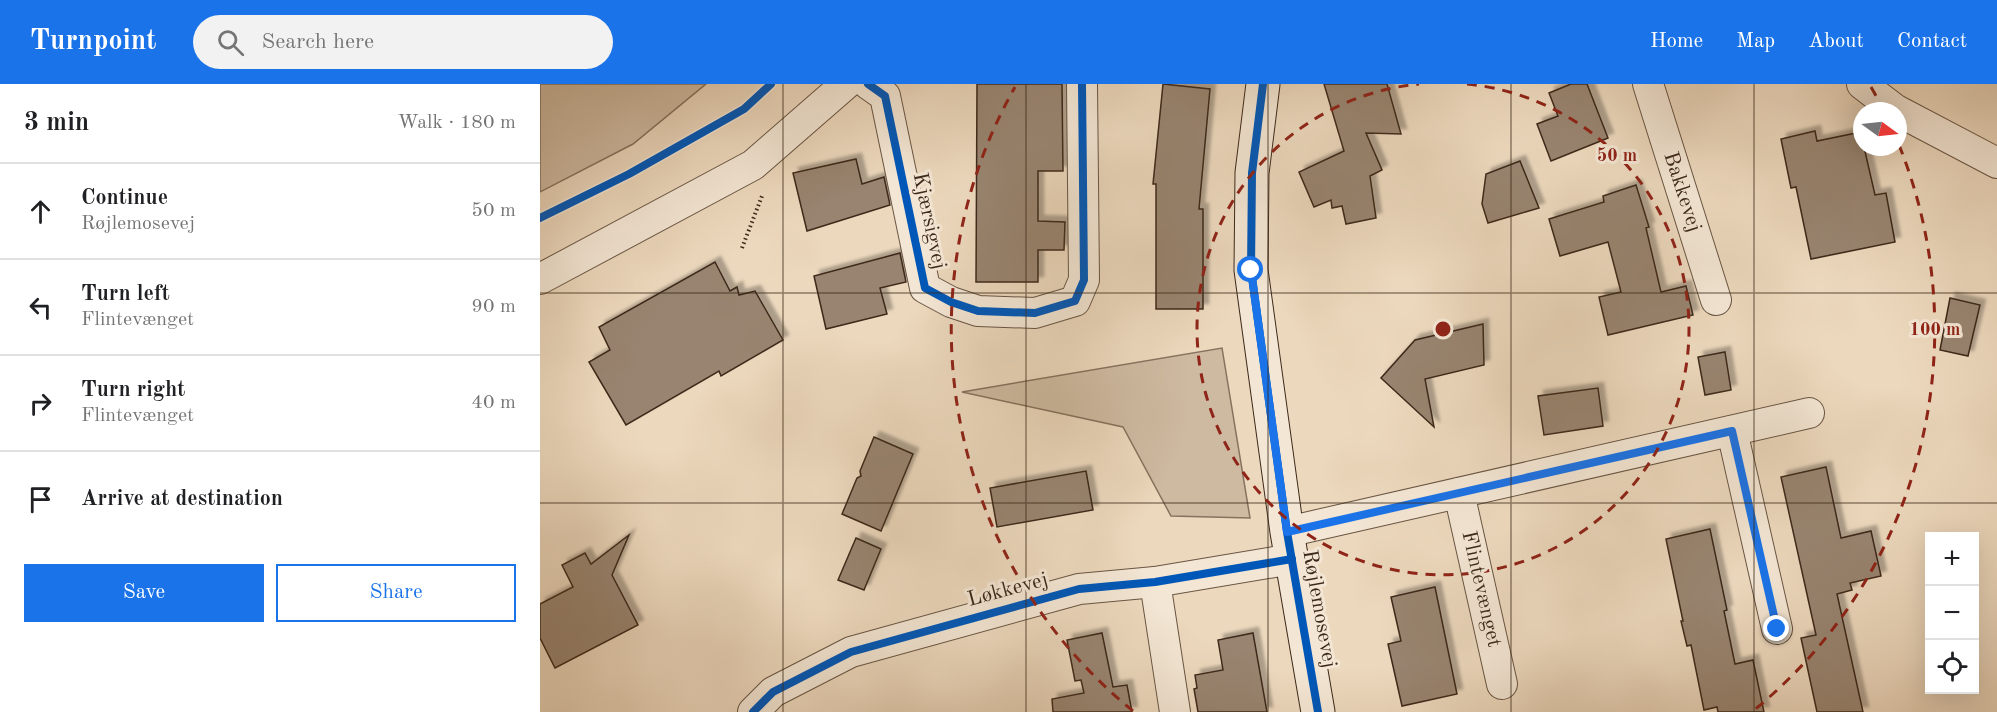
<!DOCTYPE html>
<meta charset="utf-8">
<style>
body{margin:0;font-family:"Old Standard TT",serif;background:#f2f2f2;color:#202124}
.controls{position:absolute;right:18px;bottom:18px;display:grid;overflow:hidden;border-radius:0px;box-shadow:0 6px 24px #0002}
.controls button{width:54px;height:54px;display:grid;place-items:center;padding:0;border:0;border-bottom:2px solid #e0e0e0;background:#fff;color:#202124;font:30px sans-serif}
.compass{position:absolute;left:1313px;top:18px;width:54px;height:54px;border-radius:50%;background:#fff;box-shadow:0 6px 24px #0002;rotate:105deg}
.stop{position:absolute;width:18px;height:18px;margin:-14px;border:4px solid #1a73e8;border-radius:50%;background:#fff}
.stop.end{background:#1a73e8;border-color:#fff;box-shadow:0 2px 6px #0008}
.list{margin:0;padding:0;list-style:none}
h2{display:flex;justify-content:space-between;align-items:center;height:78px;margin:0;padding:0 24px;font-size:26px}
h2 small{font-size:20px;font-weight:400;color:#757577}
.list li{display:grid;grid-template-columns:39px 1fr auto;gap:18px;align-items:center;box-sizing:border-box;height:96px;padding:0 24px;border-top:2px solid #e0e0e0}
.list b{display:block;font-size:22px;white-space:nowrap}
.list p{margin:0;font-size:20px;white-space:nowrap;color:#757577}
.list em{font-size:20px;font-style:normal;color:#757577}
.actions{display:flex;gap:12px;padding:18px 24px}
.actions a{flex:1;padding:14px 0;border:2px solid #1a73e8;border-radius:0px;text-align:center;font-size:21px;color:#1a73e8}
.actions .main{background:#1a73e8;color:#fff}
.icon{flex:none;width:33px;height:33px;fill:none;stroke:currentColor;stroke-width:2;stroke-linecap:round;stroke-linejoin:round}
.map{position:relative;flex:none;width:1457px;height:628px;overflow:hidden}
header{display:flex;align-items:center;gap:36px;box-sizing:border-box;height:84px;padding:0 30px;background:#1a73e8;color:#fff}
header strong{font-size:28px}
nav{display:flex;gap:33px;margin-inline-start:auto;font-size:21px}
.search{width:420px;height:54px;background:#f2f2f2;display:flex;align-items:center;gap:15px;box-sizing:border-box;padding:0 21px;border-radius:33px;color:#757577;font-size:22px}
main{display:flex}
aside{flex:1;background:#fff}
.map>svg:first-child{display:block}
</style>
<header>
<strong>Turnpoint</strong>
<div class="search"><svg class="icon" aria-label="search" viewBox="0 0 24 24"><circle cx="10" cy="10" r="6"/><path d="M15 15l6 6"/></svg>Search here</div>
<nav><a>Home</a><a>Map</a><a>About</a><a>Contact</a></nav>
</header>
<main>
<aside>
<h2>3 min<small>Walk · 180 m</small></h2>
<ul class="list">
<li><svg class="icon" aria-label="ahead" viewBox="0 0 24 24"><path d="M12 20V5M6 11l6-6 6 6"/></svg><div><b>Continue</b><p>Røjlemosevej</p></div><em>50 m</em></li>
<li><svg class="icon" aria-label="left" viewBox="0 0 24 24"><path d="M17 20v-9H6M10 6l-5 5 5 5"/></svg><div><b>Turn left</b><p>Flintevænget</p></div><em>90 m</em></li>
<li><svg class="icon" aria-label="right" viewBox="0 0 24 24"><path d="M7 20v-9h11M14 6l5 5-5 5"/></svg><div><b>Turn right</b><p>Flintevænget</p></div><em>40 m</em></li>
<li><svg class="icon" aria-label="arrive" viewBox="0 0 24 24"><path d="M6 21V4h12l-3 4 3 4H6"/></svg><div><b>Arrive at destination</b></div></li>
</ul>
<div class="actions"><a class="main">Save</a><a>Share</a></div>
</aside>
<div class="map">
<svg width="1457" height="628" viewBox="0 0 1457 628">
<defs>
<filter id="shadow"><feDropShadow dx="5.5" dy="-5.5" stdDeviation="1.5" flood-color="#0004"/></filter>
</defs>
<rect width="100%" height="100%" fill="#ecd8bd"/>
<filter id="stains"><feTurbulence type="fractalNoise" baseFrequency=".00333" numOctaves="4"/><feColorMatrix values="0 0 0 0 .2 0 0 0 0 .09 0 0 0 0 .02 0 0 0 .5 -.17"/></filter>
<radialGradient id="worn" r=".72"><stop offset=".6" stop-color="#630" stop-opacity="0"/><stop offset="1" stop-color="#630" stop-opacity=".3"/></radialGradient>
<g fill="#cebaa1" stroke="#86725e" stroke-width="1.5">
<polygon points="0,0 166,0 93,60 0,108"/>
<polygon points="682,264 710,434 631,432 583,343 422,308"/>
</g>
<g fill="#98846f" stroke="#3d291a" stroke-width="1.5" filter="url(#shadow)">
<polygon points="437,0 522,0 523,87 498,87 498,137 525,138 524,166 498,166 498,198 436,198"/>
<polygon points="623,0 670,5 659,125 663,125 663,225 616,225 616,100 613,100"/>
<polygon points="784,0 847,0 861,50 826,49 842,86 830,92 836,134 806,140 802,122 792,124 791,116 774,123 759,88 804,67"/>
<polygon points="1031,0 1047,0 1068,54 1011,77 997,40 1018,32 1009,9"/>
<polygon points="1275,47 1277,57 1321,48 1322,63 1324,63 1335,111 1346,109 1355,158 1271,175 1256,103 1251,104 1241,55"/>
<polygon points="316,75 322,100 344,93 350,121 267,147 253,89"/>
<polygon points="980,77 999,124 948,139 942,120 946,90"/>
<polygon points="1096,101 1109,143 1106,144 1121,208 1146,202 1153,231 1068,251 1059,213 1081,208 1068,158 1020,172 1009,135 1064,118 1063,112"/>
<polygon points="360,169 366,198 340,204 347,230 286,245 274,192"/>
<polygon points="175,178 190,207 197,203 199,211 215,207 243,256 181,292 179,287 86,341 49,278 70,266 59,243"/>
<polygon points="1410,214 1440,221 1428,272 1400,266"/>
<polygon points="943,240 944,281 885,295 894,343 841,294 875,256"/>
<polygon points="1185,268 1191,306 1165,311 1158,273"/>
<polygon points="1058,304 1063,342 1004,351 998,312"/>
<polygon points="334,353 373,370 341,447 302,430 317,394 321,392 320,387"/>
<polygon points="1286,383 1301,454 1331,447 1341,492 1310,499 1312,506 1297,510 1323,628 1277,628 1261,554 1276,551 1241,393"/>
<polygon points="546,387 553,426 457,443 450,404"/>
<polygon points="1170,445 1187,526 1184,527 1195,580 1213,576 1224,628 1178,628 1177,623 1164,626 1151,561 1147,562 1141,537 1143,537 1126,455"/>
<polygon points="89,451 72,491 98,541 15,584 0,554 0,520 33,503 22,481 45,469 51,480"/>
<polygon points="316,454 341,465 324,506 298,496"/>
<polygon points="895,503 917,610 862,622 848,560 861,557 851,513"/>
<polygon points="562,549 573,603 587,601 592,628 513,628 512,615 544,609 541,596 535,597 527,556"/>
<polygon points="713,549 727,628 658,628 654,605 657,604 655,591 683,586 678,556"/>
</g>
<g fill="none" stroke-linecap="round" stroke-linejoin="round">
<defs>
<g id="street">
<polyline points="328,0 345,12 385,204 411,218 438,227 495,229 535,217 544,196 542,0"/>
<polyline points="1108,0 1176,216"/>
<polyline points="1322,0 1357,27"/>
<polyline points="1358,27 1457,79"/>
<polyline points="0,195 213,81 306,0"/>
<polyline points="1192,347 1237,545"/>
<polyline points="919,409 962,600"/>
<polyline points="747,448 1269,329"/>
<polyline points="615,498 635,628"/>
<polyline points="213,628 233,608 311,568 539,505 615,498 752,475"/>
</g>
<polyline id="secondary" points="723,0 712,89 711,186 747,448 778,628"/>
</defs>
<use href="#street" stroke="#695543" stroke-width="32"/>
<use href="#secondary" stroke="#3d291a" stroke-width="35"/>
<polyline stroke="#3d291a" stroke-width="4" stroke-dasharray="1.5 3" stroke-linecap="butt" points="202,164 222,112"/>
<use href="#street" stroke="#f3e6d4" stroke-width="30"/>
<use href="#secondary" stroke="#f3e6d4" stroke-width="33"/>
<defs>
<g id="cycleway">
<polyline points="328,0 345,12 385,204 411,218 438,227 495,229 535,217 544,196 542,0"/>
<polyline points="723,0 712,89 711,186 747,448 778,628"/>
<polyline points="0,134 89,90 204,25 231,0"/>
<polyline points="213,628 233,608 311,568 539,505 615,498 752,475"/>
</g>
</defs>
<use href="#cycleway" stroke="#f3e6d4" stroke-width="11"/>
<use href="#cycleway" stroke="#0057b8" stroke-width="8"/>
</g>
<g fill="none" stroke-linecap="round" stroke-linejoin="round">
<polyline stroke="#1a73e8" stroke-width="8" points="711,186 747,448 1192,347 1237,545"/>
</g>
<path fill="none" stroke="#3d291a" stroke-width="1.5" stroke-opacity="0.55" d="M243,0V628M486,0V628M728,0V628M971,0V628M1214,0V628M0,209H1457M0,419H1457"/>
<g fill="none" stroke="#8f2418" stroke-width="3" stroke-dasharray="10 8">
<path d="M927 0A246 246 0 1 1 879 0"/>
<path d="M593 627A492 492 0 0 1 475 3M1331 3A492 492 0 0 1 1343 25M1359 61A492 492 0 0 1 1213 627"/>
</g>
<g text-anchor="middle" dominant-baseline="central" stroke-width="6" stroke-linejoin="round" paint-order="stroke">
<g font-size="21" fill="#3d291a" stroke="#f3e6d4">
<text transform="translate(1142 108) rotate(72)">Bakkevej</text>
<text transform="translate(389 137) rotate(78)">Kjærsigvej</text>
<text transform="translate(941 505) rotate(77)">Flintevænget</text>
<text transform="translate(468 506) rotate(-15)">Løkkevej</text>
<text transform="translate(779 525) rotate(80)">Røjlemosevej</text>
</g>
</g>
<circle cx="903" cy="245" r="9" fill="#8f2418" stroke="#f3e6d4" stroke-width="3"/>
<g font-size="18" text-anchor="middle" font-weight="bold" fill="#8f2418" stroke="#f3e6d4" stroke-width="6" stroke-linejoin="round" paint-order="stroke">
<text x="1077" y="77">50 m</text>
<text x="1395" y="251">100 m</text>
</g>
<rect width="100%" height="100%" filter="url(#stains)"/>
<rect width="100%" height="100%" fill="url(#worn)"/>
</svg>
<div class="controls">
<button>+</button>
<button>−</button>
<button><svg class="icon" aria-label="locate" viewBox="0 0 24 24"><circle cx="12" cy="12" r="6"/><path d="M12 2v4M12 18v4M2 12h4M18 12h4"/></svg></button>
</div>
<svg class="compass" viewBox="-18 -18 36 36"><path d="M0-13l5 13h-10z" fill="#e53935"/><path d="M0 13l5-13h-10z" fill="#757577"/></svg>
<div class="stop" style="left:711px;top:186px"></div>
<div class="stop end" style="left:1237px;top:545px"></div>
</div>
</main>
